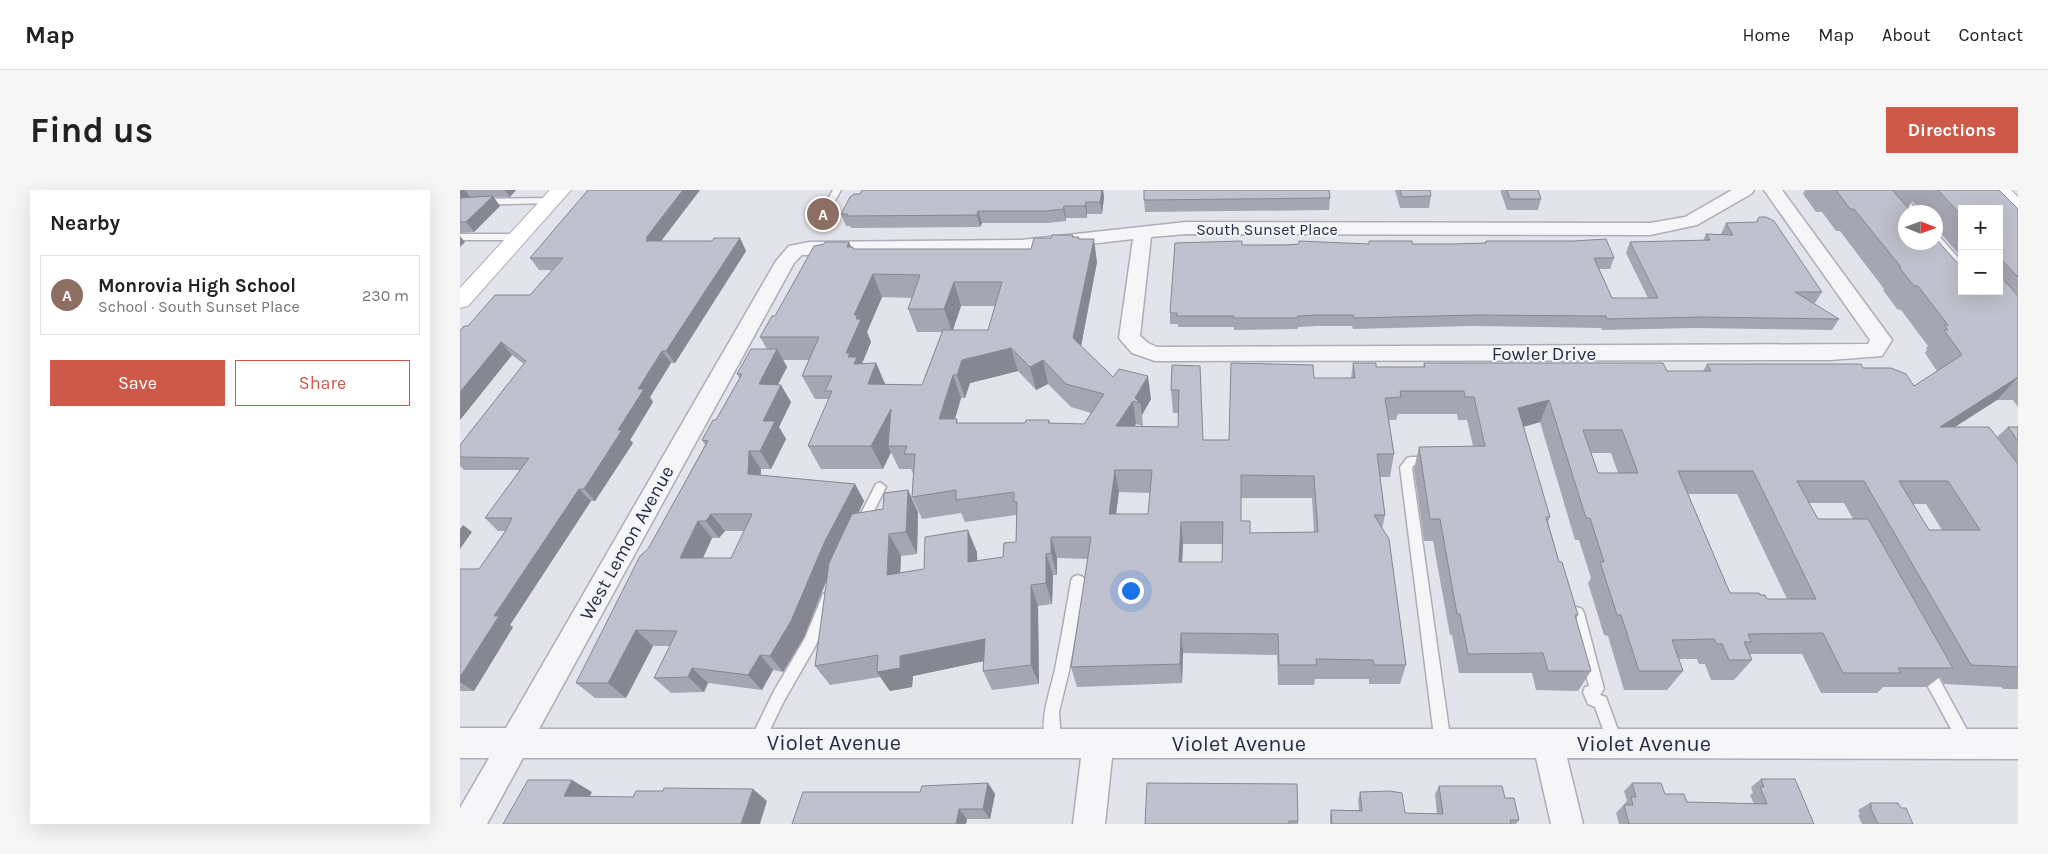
<!DOCTYPE html>
<meta charset="utf-8">
<style>
body{margin:0;font-family:Karla,sans-serif;background:#f6f6f6;color:#222}
.controls{position:absolute;right:15px;top:15px;display:grid;overflow:hidden;border-radius:0px;box-shadow:0 5px 20px #0002}
.controls button{width:45px;height:45px;display:grid;place-items:center;padding:0;border:0;border-bottom:1px solid #e0e0e0;background:#fff;color:#222;font:25px sans-serif}
.compass{position:absolute;left:1438px;top:15px;width:45px;height:45px;border-radius:50%;background:#fff;box-shadow:0 5px 20px #0002;rotate:91deg}
.you{position:absolute;left:670px;top:400px;width:18px;height:18px;margin:-12px;border:4px solid #fff;border-radius:50%;background:#1a73e8;box-shadow:0 0 0 8px #1a73e833}
.badge{display:grid;place-items:center;width:32px;height:32px;border-radius:50%;background:#cf5949;color:#fff;font-size:16px;font-weight:700}
.pin{position:absolute;translate:-50% -50%;border:2px solid #fff;box-shadow:0 1px 5px #0006}
.list{margin:0;padding:0;list-style:none}
h2{display:flex;justify-content:space-between;align-items:center;height:65px;margin:0;padding:0 20px;font-size:21px}
h2 small{font-size:16px;font-weight:400;color:#767676}
.list li{display:grid;grid-template-columns:32px 1fr auto;gap:15px;align-items:center;box-sizing:border-box;height:80px;margin:0 10px 10px;padding:0 10px;border:1px solid #e0e0e0;border-radius:0px}
.list b{display:block;font-size:19px;white-space:nowrap}
.list p{margin:0;font-size:16px;white-space:nowrap;color:#767676}
.list em{font-size:16px;font-style:normal;color:#767676}
.actions{display:flex;gap:10px;padding:15px 20px}
.actions a{flex:1;padding:11px 0;border:1px solid #cf5949;border-radius:0px;text-align:center;font-size:18px;color:#cf5949}
.actions .main{background:#cf5949;color:#fff}
.map{position:relative;flex:none;width:1558px;height:634px;overflow:hidden;border-radius:0px}
header{display:flex;align-items:center;gap:30px;box-sizing:border-box;height:70px;padding:0 25px;background:#fff;border-bottom:1px solid #e0e0e0}
header strong{font-size:24px}
nav{display:flex;gap:28px;margin-inline-start:auto;font-size:18px}
.intro{display:flex;align-items:center;justify-content:space-between;box-sizing:border-box;height:120px;padding:0 30px}
h1{margin:0;font-size:35px}
.button{padding:12px 22px;border-radius:0px;background:#cf5949;color:#fff;font-size:18px;font-weight:700}
main{display:flex;gap:30px;padding:0 30px}
aside{flex:1;background:#fff;border-radius:0px;box-shadow:0 5px 20px #0002}
.map>svg:first-child{display:block}
</style>
<header>
<strong>Map</strong>
<nav><a>Home</a><a>Map</a><a>About</a><a>Contact</a></nav>
</header>
<div class="intro"><h1>Find us</h1><a class="button">Directions</a></div>
<main>
<aside>
<h2>Nearby<small></small></h2>
<ul class="list">
<li><span class="badge" style="background:#8d6e63">A</span><div><b>Monrovia High School</b><p>School · South Sunset Place</p></div><em>230 m</em></li>
</ul>
<div class="actions"><a class="main">Save</a><a>Share</a></div>
</aside>
<div class="map">
<svg width="1558" height="634" viewBox="0 0 1558 634">
<rect width="100%" height="100%" fill="#e3e4eb"/>
<g fill="none" stroke-linecap="round" stroke-linejoin="round">
<defs>
<g id="lane">
<polygon points="373,0 381,0 362,34 356,34 354,32"/>
<polygon points="1431,0 1440,0 1458,22 1450,22"/>
<polygon points="91,8 94,9 94,13 10,15 0,17 0,11 10,9"/>
<polygon points="0,44 58,44 63,47 58,50 0,50"/>
<polygon points="1476,45 1479,46 1502,72 1502,81 1499,80 1475,52"/>
<polygon points="951,267 973,267 979,271 973,275 954,275 952,278 991,554 988,559 983,561 978,559 975,554 940,277 947,268"/>
<polygon points="420,292 426,297 405,339 397,339 395,335 416,294"/>
<path d="M618,385L623,387L625,391L609,481L599,522L601,553L598,558L593,560L588,558C577,533 590,503 595,479C601,450 606,420 611,391L613,387Z"/>
<polygon points="368,402 373,404 375,408 356,455 324,511 301,558 296,560 291,558 288,553 291,548 314,501 345,448 363,404"/>
<polygon points="1117,417 1122,419 1124,423 1144,499 1140,505 1146,507 1163,554 1160,559 1155,561 1150,559 1135,517 1128,514 1123,502 1125,497 1129,496 1110,423 1112,419"/>
<polygon points="1465,471 1470,472 1512,549 1515,554 1512,559 1507,561 1502,559 1460,482 1458,477 1460,472"/>
</g>
<polygon id="street" points="1272,0 1294,0 1291,4 1237,35 1190,45 726,44 691,47 680,146 688,153 697,157 1408,154 1410,150 1304,0 1322,0 1432,150 1422,166 1370,170 695,171 672,163 659,148 673,49 561,62 342,65 334,73 79,539 1558,539 1558,569 1107,568 1123,634 1091,634 1076,568 652,568 645,634 613,634 621,568 63,568 27,634 0,634 0,618 29,568 0,568 0,538 46,538 316,71 329,56 349,52 561,50 726,32 1190,33 1225,27"/>
<g id="secondary">
<polygon points="90,0 111,0 8,116 0,118 0,98"/>
<polygon points="1530,0 1551,0 1558,7 1558,24 1551,22"/>
</g>
</defs>
<use href="#lane" stroke="#acadb9" stroke-width="3"/>
<use href="#street" stroke="#acadb9" stroke-width="3"/>
<use href="#secondary" stroke="#acadb9" stroke-width="2"/>
<use href="#lane" fill="#f6f6f9" fill-rule="evenodd"/>
<use href="#street" fill="#f6f6f9" fill-rule="evenodd"/>
<use href="#secondary" fill="#fff" fill-rule="evenodd"/>
</g>
<g fill="#a5a6b1" fill-rule="evenodd">
<polygon points="0,0 56,0 50,7 33,7 40,16 14,42 0,43"/>
<polygon points="128,0 240,0 201,51 252,51 280,48 286,61 215,173 211,173 190,207 193,212 170,250 173,253 135,311 131,311 50,435 53,437 14,501 0,501 0,379 19,379 45,341 38,341 25,328 60,280 4,280 0,276 0,255 64,174 52,165 0,230 0,141 70,105 92,80 79,80 70,68"/>
<polygon points="402,0 643,0 644,7 642,24 627,24 627,28 606,28 606,31 588,33 522,33 520,37 391,38 390,36 386,36 381,24 400,4"/>
<polygon points="935,0 970,0 971,6 969,18 940,18"/>
<polygon points="1041,0 1078,0 1081,9 1078,20 1047,20 1041,3"/>
<path d="M1345,0H1539L1558,19V217L1553,210H1537L1495,237L1537,247L1548,237H1558V499H1543L1541,497L1484,494L1480,487L1467,497H1423L1417,503H1361L1342,464H1290L1292,470L1274,490H1251L1245,474H1239L1237,469H1219L1223,481L1207,500H1164L1148,446L1144,445L1128,393L1131,388L1119,350H1115L1080,232L1063,237L1090,327L1088,332L1099,372L1118,425L1116,429L1131,481L1118,501L1076,500L1072,483H999L992,445H990L973,351H964L954,279L959,257L1013,256L1007,230H998L997,224H938L936,230H929L934,264L930,287H920L925,325L922,339L946,475L940,494H909V489H855L854,495H818L817,465L723,463L722,493L617,497L611,477L628,369L597,368V385H593L592,414L578,416L579,494L532,500L523,481V471L453,486L452,497L430,501L420,487L370,495L355,476L367,390L344,447L323,482L313,480L302,500L248,493L244,502L211,503L194,488L210,456H193L166,508H135L116,493L245,255L242,250L256,230L280,189L277,184L307,159L300,147L315,126L391,57H393L394,59H571L591,48L613,47L619,49L637,72L621,156L653,187L691,209L682,225L683,236L676,234L674,236L718,237V223H713L711,200L712,175L743,250H769L854,188H891L893,173L916,177H963L964,173L1207,181H1243L1247,174L1403,178L1454,196L1477,181L1465,163L1467,160L1466,158L1468,156L1441,120L1437,119L1423,100L1424,99L1380,41H1376L1362,22H1356L1343,4ZM1452,11L1462,22H1476V38L1502,68V19H1539V101H1502L1448,18ZM422,107L452,108L448,119L457,142H482L462,195L425,194L416,173H402L411,152L407,142ZM501,116H535L528,140H493ZM323,170H349L342,186L355,209H369L348,256L361,279H423L431,262L439,279H451L453,284L452,307L462,329L501,323L505,332L556,325V352L543,367L517,371V362L464,379L440,383L441,366L457,364L458,322L448,300L423,319L399,323L404,311L395,294L300,285L301,279H311L326,249L319,237L331,212L318,194L327,177ZM558,181L576,200L588,194L611,217L631,223L624,234L590,233L589,230L565,233H498L497,229H495L501,208H505L510,193ZM1131,263H1151L1158,283H1138ZM659,302L690,303L688,324H656ZM1228,304H1277L1327,409H1307L1300,405L1270,403ZM781,308H852L854,342L790,343L781,331ZM1349,313H1384L1393,329H1358ZM1453,314H1466L1482,340H1469ZM265,341H284L271,368H243L252,348H259ZM723,354H762V372H722Z"/>
<polygon points="870,8 869,20 685,22 684,10"/>
<polygon points="1299,27 1362,102 1355,113 1353,113 1379,129 1372,140 1235,138 1142,140 1141,138 1011,136 893,139 892,136 857,136 838,137 838,139 774,140 774,137 718,137 718,134 710,134 710,123 782,55 909,54 909,51 952,54 995,54 1025,53 1026,51 1154,68 1150,79 1139,79 1152,108 1188,108 1166,63 1170,52 1243,51 1246,44 1261,44 1266,33 1296,32"/>
<polygon points="1301,589 1354,634 1159,634 1156,623 1167,611 1164,601 1172,593 1227,612 1294,614 1290,605 1293,603 1291,597"/>
<polygon points="528,593 535,604 530,629 507,629 506,634 332,634 460,602"/>
<polygon points="979,596 1045,608 1059,630 1056,634 870,634 870,628 871,620 899,620 898,610 900,602 945,623 977,624 975,604"/>
<polygon points="1410,613 1441,618 1453,634 1402,634 1398,625 1400,624 1398,620"/>
<polygon points="838,631 838,634 685,634"/>
</g>
<g fill="#868790">
<polygon points="0,0 5,0 10,7 0,10"/>
<polygon points="45,0 56,0 50,7"/>
<polygon points="223,0 240,0 195,59 186,51 186,48"/>
<polygon points="642,0 643,0 644,7 642,24 640,12"/>
<polygon points="33,6 40,16 14,42 6,32"/>
<polygon points="626,12 627,24 627,28 625,16"/>
<polygon points="604,16 606,28 606,31 603,19"/>
<polygon points="518,21 522,33 520,37 517,25"/>
<polygon points="0,46 5,52 0,57"/>
<polygon points="280,48 286,61 215,173 206,161"/>
<polygon points="634,49 637,72 618,172 613,148"/>
<polygon points="389,52 399,75 387,57"/>
<polygon points="413,84 422,107 407,142 411,152 401,176 399,190 386,163 394,125"/>
<polygon points="494,92 501,116 492,142 484,119"/>
<polygon points="41,152 52,165 0,230 0,202"/>
<polygon points="551,158 558,181 510,193 505,208 497,185 502,170"/>
<polygon points="317,159 327,177 309,212 299,194"/>
<polygon points="202,161 211,173 190,207 193,212 170,250 173,253 135,311 124,299 178,199"/>
<polygon points="583,170 588,194 576,200 570,177"/>
<polygon points="416,173 426,196 408,194"/>
<polygon points="493,185 501,208 488,252 479,229"/>
<polygon points="688,186 691,209 682,225 680,213 675,208"/>
<polygon points="1558,187 1537,210 1460,259 1480,237"/>
<polygon points="321,195 331,212 319,237 326,249 311,279 300,261 303,231"/>
<polygon points="1089,210 1080,232 1049,241 1058,218"/>
<polygon points="673,211 676,234 660,259 656,236"/>
<polygon points="431,219 428,256 431,262 423,279 411,256"/>
<polygon points="289,261 301,279 300,301 288,284"/>
<polygon points="655,280 659,302 653,346 649,324"/>
<polygon points="395,294 404,311 375,368 344,447 323,482 310,466 365,351"/>
<polygon points="119,299 131,311 50,435 53,437 14,501 0,492 0,487 34,426"/>
<polygon points="448,300 458,322 457,364 446,342"/>
<polygon points="251,324 265,341 259,348 246,331"/>
<polygon points="238,331 252,348 235,385 220,368"/>
<polygon points="721,332 723,354 721,393 719,372"/>
<polygon points="3,335 12,342 0,359 0,339"/>
<polygon points="508,340 517,362 518,393 508,372"/>
<polygon points="429,344 441,366 439,406 427,385"/>
<polygon points="591,347 597,368 597,385 591,363"/>
<polygon points="586,364 593,385 592,414 586,393"/>
<polygon points="571,395 578,416 579,494 571,475"/>
<polygon points="176,440 193,456 166,508 148,493"/>
<polygon points="721,443 723,463 722,493 720,474"/>
<polygon points="525,449 534,469 453,486 452,497 430,501 417,482 440,466"/>
<polygon points="300,465 313,480 302,500 288,485"/>
<polygon points="232,478 248,493 244,502 228,487"/>
<polygon points="112,590 132,602 124,618 104,606"/>
<polygon points="528,593 535,604 530,629 523,619"/>
<polygon points="293,599 307,611 300,634 281,634"/>
<polygon points="499,619 507,629 506,634 496,634"/>
</g>
<g fill="#c0c1ce" stroke="#868790" fill-rule="evenodd">
<polygon points="128,0 223,0 186,48 188,48 186,51 252,51 254,48 280,48 206,161 202,161 178,199 184,199 158,240 162,240 124,299 119,299 34,426 39,426 0,487 0,379 19,379 45,342 52,328 25,328 69,268 0,267 0,255 66,171 41,152 0,202 0,141 4,136 8,136 35,105 70,105 103,68 70,68"/>
<polygon points="402,0 642,0 640,12 626,12 625,16 604,16 603,19 586,21 518,21 517,25 387,26 388,24 381,24 390,7 394,4 400,4"/>
<polygon points="684,0 869,0 870,8 684,10"/>
<polygon points="940,0 970,0 971,6 942,7"/>
<polygon points="1047,0 1078,0 1081,9 1050,9"/>
<path d="M1376,0H1432L1452,22H1446V52H1476V49L1502,78V101H1539V89H1543L1558,106V187L1480,237H1529L1558,274V477L1511,475L1404,291H1337L1358,329H1408L1493,478H1438L1441,483H1383L1363,443L1288,444L1291,452H1284L1292,470H1269L1262,454H1257L1254,449L1212,450L1223,481H1179L1161,425H1157L1140,372H1144L1130,328H1126L1089,210L1058,218L1090,327H1086L1099,372H1102L1118,425H1115L1131,481H1088L1083,463L1008,464L1000,424H997L980,329H970L959,257L1025,256L1014,207H1005L1004,201H940L941,207L925,208L934,264H917L925,325H914L929,349L946,475H914L913,470L856,469L857,475H819L818,444L721,443L720,474L611,477L631,347H591V363L586,364V393L571,395V475L523,481L525,449L440,466V478L417,482L418,465L355,476L369,373L392,324L423,319L424,303L448,300L446,342L429,344L427,385L464,379L465,347L508,340V372L543,367L544,353L556,352L557,312H554V302L496,310V300L452,307L455,264H444L447,256H428L431,219L411,256H348L372,201H365L372,186H342L359,147H300L312,126H315L354,56L364,54L365,52H389L387,57H393V59H571L574,48H591L592,45H613L612,47H619L618,49H634L613,148L653,187L659,179L688,186L675,208L680,213L673,211L656,236L718,237L719,200H711L712,175L740,176L743,250H769L771,173L853,175L854,188H895L893,173H916V177H965L964,173H1203L1207,181H1251L1247,174H1401L1403,178H1431L1446,184L1454,196L1502,165L1484,140H1488L1484,135H1488L1458,96H1454L1439,77H1441L1394,19H1390ZM413,84L460,85L448,119H484L494,92H542L528,140H483L462,195L408,194L416,173L394,174L397,167H388L390,163H386L401,129H396L397,125H394ZM551,158L570,177L583,170L606,194L644,204L624,234L588,233L589,230H566L565,233H496L497,229H479L493,185H497L502,170ZM1123,240H1162L1178,283H1138ZM655,280H692L688,324H649ZM1218,281H1293L1356,409H1307L1305,405H1300L1299,403H1270ZM781,285L854,286L858,342L790,343V331H781ZM1439,291H1488L1520,340H1469ZM721,332H763L762,372H719Z"/>
<polygon points="1478,0 1539,0 1558,19 1558,87 1539,67 1539,19 1502,19 1502,26"/>
<polygon points="33,6 6,32 0,32 0,8"/>
<polygon points="1299,27 1306,27 1314,31 1362,102 1335,102 1379,129 1241,127 1147,129 1146,126 1014,125 894,128 893,125 858,125 838,126 838,128 773,128 774,126 717,126 717,123 710,123 715,53 782,51 782,55 827,55 839,54 839,51 909,54 909,51 952,51 952,54 995,54 1026,53 1026,51 1113,51 1146,49 1154,68 1134,68 1152,108 1198,108 1170,52 1250,50 1246,44 1273,45 1266,33 1297,32"/>
<path d="M291,159H317L299,194L321,195L303,231H315L300,261H289L288,284L395,294L365,351L331,431L310,466L300,465L288,485L232,478L228,487L194,488L217,441L176,440L148,493H116L180,366L188,359L248,251L242,250L253,230H256L282,184H277ZM251,324H292L271,368H220L238,331H246Z"/>
<polygon points="1548,237 1558,237 1558,251"/>
<polygon points="1301,589 1335,589 1354,634 1169,634 1164,615 1173,615 1171,607 1176,607 1172,593 1201,593 1205,604 1224,604 1227,612 1307,614 1300,597 1304,597"/>
<polygon points="68,590 112,590 104,606 173,607 176,601 203,601 204,598 293,599 281,634 43,634"/>
<polygon points="528,593 523,619 499,619 496,634 332,634 343,602 460,602 462,596"/>
<polygon points="687,593 837,594 838,631 829,631 829,634 685,634"/>
<polygon points="979,596 1042,596 1045,608 1054,608 1059,630 1050,630 1051,634 872,634 871,620 902,621 900,602 930,601 942,603 945,623 983,624"/>
<polygon points="1410,613 1438,613 1441,618 1446,618 1453,634 1418,634 1410,617 1412,617"/>
</g>
<g text-anchor="middle" dominant-baseline="central" stroke-width="4" stroke-linejoin="round" paint-order="stroke">
<g font-size="16" fill="#2a2d43" stroke="#f3f4f8">
<text x="807" y="39">South Sunset Place</text>
</g>
<g font-size="19" fill="#2a2d43" stroke="#f3f4f8">
<text x="1084" y="164">Fowler Drive</text>
<text transform="translate(167 353) rotate(-61)">West Lemon Avenue</text>
</g>
<g font-size="22" fill="#2a2d43" stroke="#f3f4f8">
<text x="374" y="553">Violet Avenue</text>
<text x="779" y="554">Violet Avenue</text>
<text x="1184" y="554">Violet Avenue</text>
</g>
</g>
</svg>
<div class="controls">
<button>+</button>
<button>−</button>
</div>
<svg class="compass" viewBox="-18 -18 36 36"><path d="M0-13l5 13h-10z" fill="#e53935"/><path d="M0 13l5-13h-10z" fill="#767676"/></svg>
<div class="you"></div>
<div class="pin badge" style="left:363px;top:24px;background:#8d6e63">A</div>
</div>
</main>
